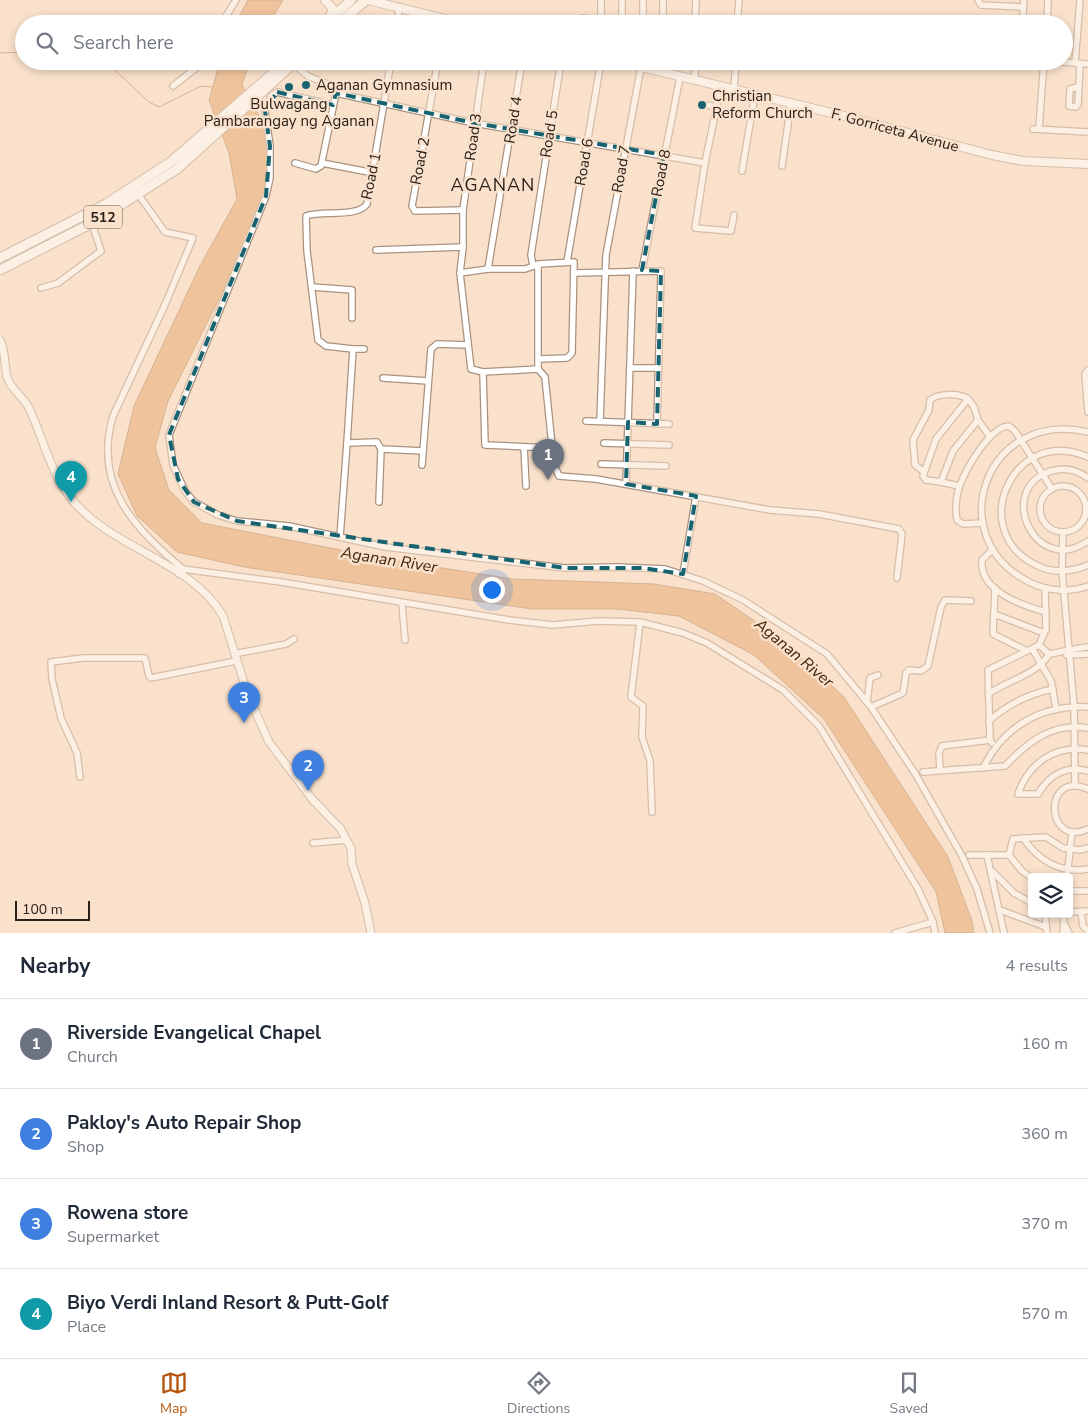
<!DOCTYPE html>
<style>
body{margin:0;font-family:"Nunito Sans",sans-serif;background:#f6f6f7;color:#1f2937}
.controls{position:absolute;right:15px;bottom:15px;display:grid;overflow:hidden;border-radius:5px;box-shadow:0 2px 8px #0003}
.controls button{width:45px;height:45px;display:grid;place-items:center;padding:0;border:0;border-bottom:1px solid #e0e1e3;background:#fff;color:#1f2937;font:25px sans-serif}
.scale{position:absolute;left:15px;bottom:12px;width:75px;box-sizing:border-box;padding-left:5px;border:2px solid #292019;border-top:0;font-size:14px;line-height:18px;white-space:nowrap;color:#292019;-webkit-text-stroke:4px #f9e1cc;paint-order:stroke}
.you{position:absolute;left:491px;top:589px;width:18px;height:18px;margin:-12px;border:4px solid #fff;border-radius:50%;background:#1a73e8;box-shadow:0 0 0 8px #1a73e833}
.badge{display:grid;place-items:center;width:32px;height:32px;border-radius:50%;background:#b45309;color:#fff;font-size:16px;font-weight:700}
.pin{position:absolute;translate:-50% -41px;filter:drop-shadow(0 1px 2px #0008)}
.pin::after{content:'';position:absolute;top:26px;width:18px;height:15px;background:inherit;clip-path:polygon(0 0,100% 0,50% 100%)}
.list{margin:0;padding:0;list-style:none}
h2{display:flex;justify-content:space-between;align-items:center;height:65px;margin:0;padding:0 20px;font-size:21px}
h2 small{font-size:16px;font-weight:400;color:#747a83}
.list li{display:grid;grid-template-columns:32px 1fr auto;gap:15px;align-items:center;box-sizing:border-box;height:90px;padding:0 20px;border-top:1px solid #e0e1e3}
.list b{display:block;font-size:19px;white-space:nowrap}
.list p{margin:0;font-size:16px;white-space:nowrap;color:#747a83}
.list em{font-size:16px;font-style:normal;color:#747a83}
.icon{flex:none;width:28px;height:28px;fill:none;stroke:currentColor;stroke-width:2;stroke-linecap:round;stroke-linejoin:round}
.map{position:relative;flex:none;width:1088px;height:933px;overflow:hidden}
.search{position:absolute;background:#fff;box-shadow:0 2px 8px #0003;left:15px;right:15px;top:15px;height:55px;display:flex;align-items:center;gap:12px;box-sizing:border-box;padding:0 18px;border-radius:28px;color:#747a83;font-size:19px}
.sheet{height:425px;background:#fff}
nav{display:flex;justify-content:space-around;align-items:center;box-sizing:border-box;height:70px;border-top:1px solid #e0e1e3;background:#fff;font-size:14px;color:#747a83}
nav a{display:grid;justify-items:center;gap:2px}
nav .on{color:#b45309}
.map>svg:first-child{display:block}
</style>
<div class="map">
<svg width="1088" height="933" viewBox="0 0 1088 933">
<rect width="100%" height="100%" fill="#f9e1cc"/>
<g fill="#e29f63" stroke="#aa794d">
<polygon points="248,0 283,0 269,24 235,24"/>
<polygon points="220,61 250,61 242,85 260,117 273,154 271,180 234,269 168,401 155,448 169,490 202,523 397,561 513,579 654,584 715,594 781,639 844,697 948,857 972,921 974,933 945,933 936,892 824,719 754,655 679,616 617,609 532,609 244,567 177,552 137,516 118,474 134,406 200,266 237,199 229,153 209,100"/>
</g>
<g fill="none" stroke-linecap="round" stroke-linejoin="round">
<g stroke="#aa794d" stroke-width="1">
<polyline points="0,53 24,52"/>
<polyline points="105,61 149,102 159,107 201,86 212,87"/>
</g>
<defs>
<g id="minor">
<polyline points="978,0 981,5 1023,7"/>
<polyline points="1023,14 1024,0"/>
<polyline points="583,18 609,24"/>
<polyline points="601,22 601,0"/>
<polyline points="221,24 236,0"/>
<polyline points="397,24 399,8"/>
<polyline points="622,24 622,0"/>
<polyline points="643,24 643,0"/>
<polyline points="663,24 663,0"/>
<polyline points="695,24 696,0"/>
<polyline points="737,24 739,0"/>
<polyline points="1047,24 1048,0"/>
<path d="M391,61L367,204C357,218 322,210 306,216L307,251L318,340L326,346L353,349L347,443L377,442L381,449L423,451"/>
<polyline points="438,61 412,206 415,211 463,210"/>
<polyline points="484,61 463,210 463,247 460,273 471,369 483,372 538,369 545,377 554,465 559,476 596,479 770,510 819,514 899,529 902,534 897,578"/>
<polyline points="1049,61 1088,64"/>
<polyline points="292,63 308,76 332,86 336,93 321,166 316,169 295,163"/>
<polyline points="1075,63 1080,0"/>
<polyline points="695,80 695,61"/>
<polyline points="173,86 205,61"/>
<polyline points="721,86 705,163 695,228 731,231 734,215"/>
<polyline points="1078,87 1070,89 1069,106 1076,107 1078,104 1080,64"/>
<polyline points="734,89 736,61"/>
<polyline points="336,93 474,123 705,163"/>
<polyline points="701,104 717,107"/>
<polyline points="333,105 277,92 271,96 265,111 270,146 270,178 266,196 169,435 173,465 185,491 194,502 218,515 237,521 289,526 385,547 453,555 565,568 617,567 665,569 703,581 743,600 827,654 871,707 916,775 962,856 977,889 990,933"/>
<polyline points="1039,128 1044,61"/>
<polyline points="1033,129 1088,132"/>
<polyline points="322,163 374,173"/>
<polyline points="782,166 791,103"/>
<polyline points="742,171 755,94"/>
<path d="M138,194L165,232L193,238L164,307L113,416C93,485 133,527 183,569"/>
<polyline points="376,250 463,247"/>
<polyline points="567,262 601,61"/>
<polyline points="533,266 531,255 561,61"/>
<polyline points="488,269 522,61"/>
<polyline points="642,270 680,77"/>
<polyline points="460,273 488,269 525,269 537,265"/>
<polyline points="574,273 661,271 657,424"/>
<polyline points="312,287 352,290 352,318"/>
<polyline points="41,288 58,283 101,251 92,223"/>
<polyline points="353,349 364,349"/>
<polyline points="630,368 659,368"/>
<polyline points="538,369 538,264 574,262 572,353 567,358 538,359"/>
<polyline points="1088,370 1085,374 1088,412"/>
<polyline points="483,372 485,445 552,448"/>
<polyline points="383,378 428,381"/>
<polyline points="586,421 669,424"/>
<polyline points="600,421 606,255 641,67"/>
<path d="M1088,432C986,408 940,537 1029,582C1047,591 1069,593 1088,586"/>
<polyline points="604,443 669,445"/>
<polyline points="524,447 526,486"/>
<path d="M1088,457C1014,424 965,530 1036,565C1053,574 1071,572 1088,565"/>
<polyline points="601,464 666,466"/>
<polyline points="422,465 431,349 437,344 468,345"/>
<path d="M923,471L915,465L913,440L929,410L930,400C938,393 959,393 968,399"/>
<path d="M1088,478C1077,470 1064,467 1051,471C994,489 1036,578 1088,541"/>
<polyline points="941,482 926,480 923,476 936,439 968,399 974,407 978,420"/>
<polyline points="626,484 633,271"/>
<polyline points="959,486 941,482 953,451 978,420 990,437"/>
<circle cx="1063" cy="509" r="23"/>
<polyline points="379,502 381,449"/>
<path d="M983,523L963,524L957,520C955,510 956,495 960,485C966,469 990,426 1009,426L1015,431L1052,489"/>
<polyline points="1063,532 1062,571 1074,706 1075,786"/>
<polyline points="340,537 347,443"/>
<path d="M993,549L982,560C979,591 1021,605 1046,612"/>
<polyline points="179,574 183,569 281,582 509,620 553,625 598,621 640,622 683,633 707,643 783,690 819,726 918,889 933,922 935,933"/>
<polyline points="683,574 696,496"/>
<polyline points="995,588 993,634 1027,651 1039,645 1046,629 1045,588"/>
<polyline points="402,604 405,640"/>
<polyline points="994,614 1044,633"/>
<polyline points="640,622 631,697 643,706 642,737 650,761 652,812"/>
<polyline points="1033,650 1051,681 1056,708"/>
<polyline points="234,654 286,644 294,639"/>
<path d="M1049,654C1063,652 1074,648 1088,647"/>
<polyline points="1067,655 1088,654"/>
<path d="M988,694C1007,681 1038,674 1049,654L1039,645"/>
<polyline points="867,702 870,678 878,675"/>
<polyline points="871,707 903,693 906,673 909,670 921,671 928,666 941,607 945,600 971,601"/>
<path d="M989,721C1008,704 1028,694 1053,689"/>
<polyline points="990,740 988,670 1027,651"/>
<path d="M1088,750C1055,744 1028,764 1018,794H1038C1049,775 1066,765 1088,771"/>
<path d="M983,768C1004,726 1041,705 1088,707"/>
<polyline points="940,770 939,753 942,746 990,740 992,743"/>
<path d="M923,772L1005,766C1028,742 1052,722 1088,728"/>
<polyline points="80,777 77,753 61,718 52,679 51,662 83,658 145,658 149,676 151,678 236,661"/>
<path d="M1088,789C1042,769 1045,849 1088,829"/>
<path d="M1023,838C1038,860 1060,874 1088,869"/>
<polyline points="313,843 347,840"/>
<polyline points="969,855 1009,855"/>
<polyline points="987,855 1004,933"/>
<polyline points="993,872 1014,893 1032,903"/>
<polyline points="1067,877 1072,832"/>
<polyline points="1032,878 1022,871 1009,855 1013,839 1046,837 1063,848 1080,850 1088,848"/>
<polyline points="1069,891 1088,891"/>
<polyline points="1000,910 1046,927"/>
<polyline points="1069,912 1088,911"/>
<polyline points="1081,912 1083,926 1088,931"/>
<polyline points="1045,914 1047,933"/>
<polyline points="1064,923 1069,933"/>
<polyline points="895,933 933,922"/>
<polyline points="1063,933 1064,914"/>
</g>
<path id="tertiary" d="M0,340C6,352 4,365 7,377C11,390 23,396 29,408C44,440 50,473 73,501C114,549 192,562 223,616L248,695L269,742L312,799L340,828L351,848L352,864L365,903L371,933"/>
<g id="secondary">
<polyline points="325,0 333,9 329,18"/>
<polyline points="368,0 465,24"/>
<polyline points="617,61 840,115 992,155 1023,161 1088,164"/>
</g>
<g id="primary">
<polyline points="325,24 351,0"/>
<polyline points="338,24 366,0"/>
<polyline points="0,258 106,204 172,161 287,61"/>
<polyline points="0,270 92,223 177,169 296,61"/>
</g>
</defs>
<use href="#minor" stroke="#a99280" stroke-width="8"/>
<use href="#tertiary" stroke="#a99280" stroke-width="9"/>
<use href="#secondary" stroke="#a99280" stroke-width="10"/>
<use href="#primary" stroke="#a99280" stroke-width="11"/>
<use href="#minor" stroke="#fff" stroke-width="5.5"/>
<use href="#tertiary" stroke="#fff" stroke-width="7"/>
<use href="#secondary" stroke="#fff" stroke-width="8"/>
<use href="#primary" stroke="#fff" stroke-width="9"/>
</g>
<path d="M0 0H1088V933H0ZM277,92L333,105L336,93L474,123L664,155L642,270L661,271L657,424L628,422L626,484L696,496L683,574L642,568H565L237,521L194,502L178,479L169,435L266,196L270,146L265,111Z" fill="#f9e1cc" fill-opacity=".55" fill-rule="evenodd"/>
<path fill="none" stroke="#186370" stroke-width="4" stroke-dasharray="10 6" stroke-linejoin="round" d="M277,92L333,105L336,93L474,123L664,155L642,270L661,271L657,424L628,422L626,484L696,496L683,574L642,568H565L237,521L194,502L178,479L169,435L266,196L270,146L265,111Z"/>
<g fill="#186370" stroke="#f9e1cc" stroke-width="2">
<circle cx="306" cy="85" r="5"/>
<circle cx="289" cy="87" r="5"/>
<circle cx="702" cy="105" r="5"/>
</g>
<g text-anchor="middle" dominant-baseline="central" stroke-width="5" stroke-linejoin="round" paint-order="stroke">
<rect fill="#f9e1cc" stroke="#675a4f" stroke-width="1" x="84" y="205.5" width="38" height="23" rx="4"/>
<g font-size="14" font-weight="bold" fill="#292019">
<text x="103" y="217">512</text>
</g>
<g font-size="15" fill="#292019" stroke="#f9e1cc" text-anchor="start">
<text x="316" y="85">Aganan Gymnasium</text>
<text x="712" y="96">Christian<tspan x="712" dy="17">Reform Church</tspan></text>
<text x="289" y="104" text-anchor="middle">Bulwagang<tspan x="289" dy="17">Pambarangay ng Aganan</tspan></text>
</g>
<g font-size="15" fill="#292019" stroke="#f9e1cc">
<text transform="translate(513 120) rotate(-81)">Road 4</text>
<text transform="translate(895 130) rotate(15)">F. Gorriceta Avenue</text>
<text transform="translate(549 134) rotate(-81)">Road 5</text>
<text transform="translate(473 137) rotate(-82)">Road 3</text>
<text transform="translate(420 161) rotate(-79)">Road 2</text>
<text transform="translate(584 162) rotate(-80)">Road 6</text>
<text transform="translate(621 169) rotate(-80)">Road 7</text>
<text transform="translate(661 173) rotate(-79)">Road 8</text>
<text transform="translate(371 176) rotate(-78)">Road 1</text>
</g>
<g font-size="16" font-style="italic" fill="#40250a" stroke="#f9e1cc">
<text transform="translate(389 560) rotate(9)">Aganan River</text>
<text transform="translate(794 653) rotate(40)">Aganan River</text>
</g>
<g font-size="18" letter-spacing="1" fill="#292019" stroke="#f9e1cc">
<text x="493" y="185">AGANAN</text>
</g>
</g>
</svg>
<div class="controls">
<button><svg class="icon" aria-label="layers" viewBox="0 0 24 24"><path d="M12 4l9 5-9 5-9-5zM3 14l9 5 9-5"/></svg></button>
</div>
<div class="scale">100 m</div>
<div class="you"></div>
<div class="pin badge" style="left:548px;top:480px;background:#6b7280">1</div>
<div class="pin badge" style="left:308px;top:791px;background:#3f7fe0">2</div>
<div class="pin badge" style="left:244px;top:723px;background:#3f7fe0">3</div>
<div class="pin badge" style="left:71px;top:502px;background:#0f9aa8">4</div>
<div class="search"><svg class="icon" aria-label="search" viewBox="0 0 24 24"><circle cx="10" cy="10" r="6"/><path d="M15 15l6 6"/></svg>Search here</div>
</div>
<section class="sheet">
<h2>Nearby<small>4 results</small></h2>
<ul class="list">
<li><span class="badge" style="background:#6b7280">1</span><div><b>Riverside Evangelical Chapel</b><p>Church</p></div><em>160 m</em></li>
<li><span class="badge" style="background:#3f7fe0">2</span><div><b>Pakloy's Auto Repair Shop</b><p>Shop</p></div><em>360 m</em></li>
<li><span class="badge" style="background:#3f7fe0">3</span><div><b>Rowena store</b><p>Supermarket</p></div><em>370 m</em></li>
<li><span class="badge" style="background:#0f9aa8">4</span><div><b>Biyo Verdi Inland Resort &amp; Putt-Golf</b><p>Place</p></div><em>570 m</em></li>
</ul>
</section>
<nav>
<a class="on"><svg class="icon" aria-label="map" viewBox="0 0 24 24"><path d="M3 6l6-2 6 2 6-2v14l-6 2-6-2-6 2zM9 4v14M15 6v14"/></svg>Map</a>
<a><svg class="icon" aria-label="directions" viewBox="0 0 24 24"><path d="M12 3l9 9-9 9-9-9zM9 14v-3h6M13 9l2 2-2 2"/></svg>Directions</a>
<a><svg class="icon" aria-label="saved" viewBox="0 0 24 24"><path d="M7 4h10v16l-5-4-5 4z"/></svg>Saved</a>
</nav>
